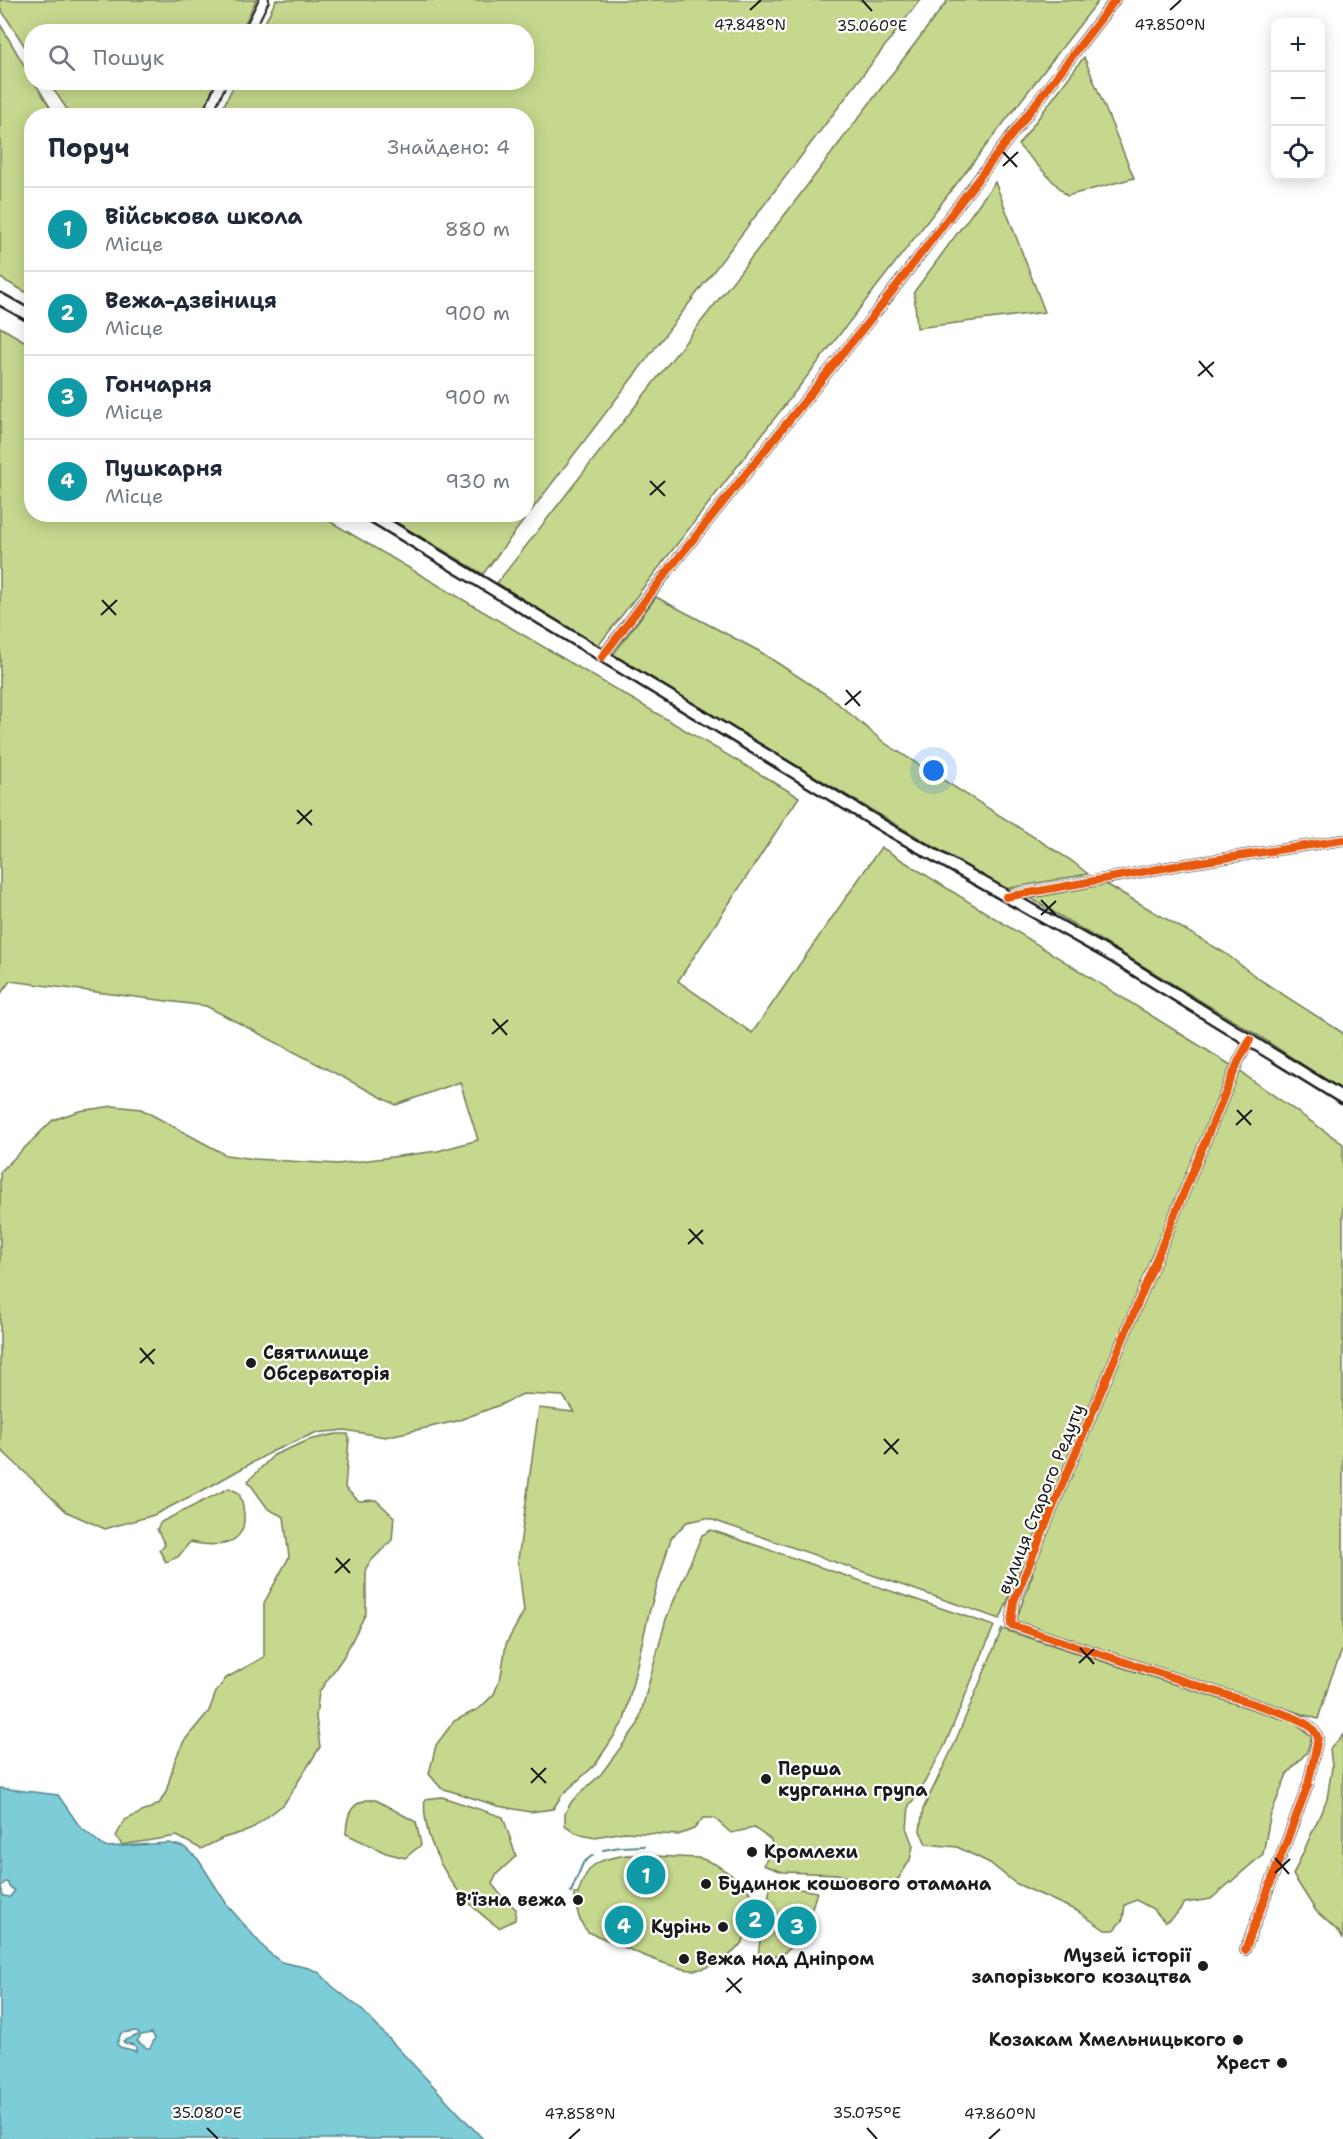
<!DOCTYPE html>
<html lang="uk">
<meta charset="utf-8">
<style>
body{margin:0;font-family:"Shantell Sans",sans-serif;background:#f6f6f7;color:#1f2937}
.controls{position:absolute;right:18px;top:18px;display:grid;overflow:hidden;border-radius:12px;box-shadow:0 3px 15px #0003}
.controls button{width:54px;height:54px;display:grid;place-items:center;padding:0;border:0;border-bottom:2px solid #e0e1e3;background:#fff;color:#1f2937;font:30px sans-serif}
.you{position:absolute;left:934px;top:771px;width:21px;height:21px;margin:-15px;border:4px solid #fff;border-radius:50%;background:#1a73e8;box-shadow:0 0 0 9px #1a73e833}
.badge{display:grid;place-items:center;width:39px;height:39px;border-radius:50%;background:#1c1c1c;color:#fff;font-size:20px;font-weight:700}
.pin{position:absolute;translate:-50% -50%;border:3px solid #fff;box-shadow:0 2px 6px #0006}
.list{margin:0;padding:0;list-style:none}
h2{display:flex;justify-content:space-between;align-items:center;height:78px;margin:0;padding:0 24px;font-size:26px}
h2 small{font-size:20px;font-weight:400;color:#747a83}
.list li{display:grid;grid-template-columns:39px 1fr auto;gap:18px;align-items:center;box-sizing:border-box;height:84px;padding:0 24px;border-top:2px solid #e0e1e3}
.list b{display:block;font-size:22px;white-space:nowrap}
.list p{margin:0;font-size:20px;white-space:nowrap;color:#747a83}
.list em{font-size:20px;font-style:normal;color:#747a83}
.icon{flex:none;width:33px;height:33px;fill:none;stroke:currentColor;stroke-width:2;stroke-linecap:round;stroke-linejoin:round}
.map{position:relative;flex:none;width:1343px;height:2139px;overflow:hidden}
.search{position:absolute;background:#fff;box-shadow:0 3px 15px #0003;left:24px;top:24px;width:510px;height:66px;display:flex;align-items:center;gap:15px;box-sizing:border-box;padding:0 21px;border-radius:24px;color:#747a83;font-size:22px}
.panel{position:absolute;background:#fff;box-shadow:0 3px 15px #0003;left:24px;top:108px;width:510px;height:414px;border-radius:24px}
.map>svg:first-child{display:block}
</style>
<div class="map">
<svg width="1343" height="2139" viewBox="0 0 1343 2139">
<rect width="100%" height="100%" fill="#fff"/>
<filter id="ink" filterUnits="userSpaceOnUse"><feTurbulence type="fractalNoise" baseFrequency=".0167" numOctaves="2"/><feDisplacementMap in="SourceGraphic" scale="12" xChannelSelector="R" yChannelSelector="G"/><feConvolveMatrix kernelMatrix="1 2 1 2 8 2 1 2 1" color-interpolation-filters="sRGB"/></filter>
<g filter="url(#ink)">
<g fill="#c5d88d" stroke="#707a54" stroke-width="1.5">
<polygon points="0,0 256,0 241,31 32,32 31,56 0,8"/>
<polygon points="276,0 920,0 483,574 384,515 526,514 526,116 219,115 235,83 526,82 526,32 261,31"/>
<polygon points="948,0 1099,0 598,646 497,583 790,208"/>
<polygon points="0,24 31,77 32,82 35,83 55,115 32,116 31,295 0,278"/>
<polygon points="1084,57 1134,178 1067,196 1018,145"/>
<polygon points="49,83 217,83 201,116 71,115"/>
<polygon points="995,182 1045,312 917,328 914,292"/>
<polygon points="0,327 31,345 32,514 319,515 799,797 678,981 752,1033 881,847 1229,1064 1343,1144 1343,1648 1331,1678 1318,1719 1015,1623 1033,1573 1021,1569 1000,1619 707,1518 687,1522 671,1538 649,1613 624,1721 595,1765 562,1795 553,1809 530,1812 498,1806 441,1788 429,1774 436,1745 454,1721 480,1708 494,1694 501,1676 506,1644 524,1611 518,1560 539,1408 574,1412 563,1396 523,1394 500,1405 457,1421 385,1437 345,1430 315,1433 273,1451 209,1487 154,1515 105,1529 67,1512 0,1449 0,1172 53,1120 79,1111 113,1106 141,1109 226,1155 255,1159 338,1164 438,1151 478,1140 460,1082 396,1105 206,1006 10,981 0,995"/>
<polygon points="656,597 759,651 830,697 886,744 1072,861 1088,874 1005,889 612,656"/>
<polygon points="1101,881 1225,953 1259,979 1343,1033 1343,1091 1259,1036 1027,896"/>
<polygon points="336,1434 348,1434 349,1439 345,1488 359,1501 376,1500 394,1517 392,1540 371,1561 366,1568 366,1613 344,1656 319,1692 316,1717 320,1747 284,1804 250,1830 223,1838 201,1849 177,1836 122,1845 116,1836 125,1820 159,1804 166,1792 175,1760 184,1741 209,1711 216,1692 226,1678 264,1657 264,1603 289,1557 284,1517 268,1509 248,1481 274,1455 309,1440"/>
<path d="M229,1488L239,1493C255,1538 232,1551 190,1542L178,1557L166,1562L159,1550L165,1545L157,1529L161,1522Z"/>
<polygon points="711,1530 994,1626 945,1745 917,1796 909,1805 907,1830 913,1846 910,1860 899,1878 886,1886 874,1887 856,1879 837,1874 783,1872 763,1865 773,1850 771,1840 754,1828 731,1833 714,1818 703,1818 694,1829 678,1835 624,1832 595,1837 576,1833 565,1825 565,1813 572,1801 601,1774 638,1724 666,1619 702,1535"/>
<polygon points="1002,1629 1292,1722 1312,1736 1307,1752 1287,1774 1270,1817 1263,1854 1211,1899 1185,1903 1174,1917 1165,1922 1153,1909 1136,1900 1125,1905 1123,1919 1114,1930 1105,1930 1077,1911 1015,1883 990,1863 957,1847 926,1844 920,1831 923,1809 953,1747"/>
<polygon points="1343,1735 1343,1939 1340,1933 1316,1911 1293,1875 1327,1799 1332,1767 1330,1749"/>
<path d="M442,1797L503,1817L516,1856L497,1874L492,1884L503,1898L516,1909L515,1920L499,1928C465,1904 442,1876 429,1836C426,1824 423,1811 425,1799Z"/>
<path d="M367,1800H376L416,1822L421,1845L405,1858L386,1853L346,1834C347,1817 349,1804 367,1800Z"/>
<path d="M627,1855L700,1858L715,1864L742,1882L753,1897V1911L766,1912L770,1888L776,1885L817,1892C809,1916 804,1948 776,1956C769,1958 764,1960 758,1956L762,1926L749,1924C747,1929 746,1936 743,1941C733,1956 710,1970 692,1970C668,1969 612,1941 588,1932C580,1924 577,1915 577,1904L574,1903V1894H578C587,1863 597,1860 627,1855Z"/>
</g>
<path fill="#7dcdd8" stroke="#56868d" stroke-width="1.5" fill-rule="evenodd" d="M0,1788L58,1795L80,1827L105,1847L169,1843L184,1847L198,1859L228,1906L267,1951L281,1962L309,1968L320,1973L332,1986L361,2009L483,2139H0ZM5,1882L8,1883L9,1887L15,1890L10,1897L3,1896L1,1886ZM136,2031L139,2033L138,2035L123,2041L125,2043L134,2045L137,2048L136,2051L120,2047L117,2044L121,2033ZM152,2033L155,2038L150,2048H147L137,2041L141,2035Z"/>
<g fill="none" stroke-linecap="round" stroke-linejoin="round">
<g stroke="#56868d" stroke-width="2">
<polyline points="603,1850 620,1847 644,1846"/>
<polyline points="571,1892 583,1863 593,1855"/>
</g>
<defs>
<g id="minor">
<polyline points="248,32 264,0"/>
<polyline points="206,116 222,82"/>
<polyline points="602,657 667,572 881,306 1115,0"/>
<polyline points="1007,897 1180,865 1343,840"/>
<path d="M1245,1950L1308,1785L1318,1738C1313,1723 1295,1718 1282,1713L1011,1625L1014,1601L1239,1060L1250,1040"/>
</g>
<g id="secondary">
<polyline points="0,299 32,317"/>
<polyline points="369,514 888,829 1116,958 1343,1098"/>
</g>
</defs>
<use href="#minor" stroke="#1c1c1c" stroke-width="12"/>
<use href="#secondary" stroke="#1c1c1c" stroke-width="15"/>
<use href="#minor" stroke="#fff" stroke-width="8"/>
<use href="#secondary" stroke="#fff" stroke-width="10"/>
<defs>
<g id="cycleway">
<polyline points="602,657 667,572 881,306 1115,0"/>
<polyline points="1006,897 1180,865 1343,840"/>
<path d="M1245,1950L1308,1785L1318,1738C1313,1723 1295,1718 1282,1713L1011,1625L1014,1601L1239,1060L1250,1040"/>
</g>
</defs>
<use href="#cycleway" stroke="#fff" stroke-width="11"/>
<use href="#cycleway" stroke="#e8590c" stroke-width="8"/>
</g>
</g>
<path fill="none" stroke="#1c1c1c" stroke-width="2" d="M862,0L872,11M750,10L761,0M1170,10L1181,0M1003,152L1017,167M1003,166L1018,152M1199,361L1213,377M1198,376L1214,362M650,481L665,496M650,495L665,481M102,600L116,615M101,615L117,600M846,690L860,706M845,705L861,691M297,810L312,825M297,824L312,810M1041,900L1056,915M1041,915L1056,901M493,1019L507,1035M492,1034L508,1020M1237,1110L1251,1125M1236,1125L1252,1110M689,1229L703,1244M688,1244L703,1230M140,1348L154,1364M140,1363L155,1349M884,1439L898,1454M884,1454L899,1439M336,1558L350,1573M335,1573L350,1559M1080,1648L1094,1664M1079,1663L1094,1649M531,1768L546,1783M531,1783L546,1768M1275,1858L1289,1874M1275,1873L1290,1859M727,1978L741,1993M726,1992L742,1978M207,2128L218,2139M867,2128L877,2139M569,2139L580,2129M989,2139L1000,2129"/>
<g fill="#1c1c1c" stroke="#fff" stroke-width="2">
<circle cx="251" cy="1363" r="6"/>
<circle cx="766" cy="1779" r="6"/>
<circle cx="752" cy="1852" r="6"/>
<circle cx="706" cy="1884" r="6"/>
<circle cx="578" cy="1900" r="6"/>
<circle cx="723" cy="1927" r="6"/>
<circle cx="684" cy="1959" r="6"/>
<circle cx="1203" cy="1966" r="6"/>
<circle cx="1238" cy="2040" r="6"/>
<circle cx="1282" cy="2063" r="6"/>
</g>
<g text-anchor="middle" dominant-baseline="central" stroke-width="4.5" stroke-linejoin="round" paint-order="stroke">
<g font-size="18" font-weight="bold" fill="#1c1c1c" stroke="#fff" text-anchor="start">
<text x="263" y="1353">Святилище<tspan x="263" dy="21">Обсерваторія</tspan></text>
<text x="778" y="1769">Перша<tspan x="778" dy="21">курганна група</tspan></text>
<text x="764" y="1852">Кромлехи</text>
<text x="718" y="1884">Будинок кошового отамана</text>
<text x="566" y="1900" text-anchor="end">В'їзна вежа</text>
<text x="711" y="1927" text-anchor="end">Курінь</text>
<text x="1191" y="1956" text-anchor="end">Музей історії<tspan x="1191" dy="21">запорізького козацтва</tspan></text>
<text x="696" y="1959">Вежа над Дніпром</text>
<text x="1226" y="2040" text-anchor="end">Козакам Хмельницького</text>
<text x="1270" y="2063" text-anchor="end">Хрест</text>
</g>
<g font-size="18" fill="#1c1c1c" stroke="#fff">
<text transform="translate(1041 1499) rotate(-68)">вулиця Старого Редуту</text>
</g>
</g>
<g font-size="15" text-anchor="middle" fill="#1c1c1c" stroke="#fff" stroke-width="4.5" stroke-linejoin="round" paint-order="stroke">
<text x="1170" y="30">47.850°N</text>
<text x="750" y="30">47.848°N</text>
<text x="872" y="31">35.060°E</text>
<text x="207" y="2118">35.080°E</text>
<text x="867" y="2118">35.075°E</text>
<text x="580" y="2119">47.858°N</text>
<text x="1000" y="2119">47.860°N</text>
</g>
</svg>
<div class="controls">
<button>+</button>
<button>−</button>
<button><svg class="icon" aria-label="locate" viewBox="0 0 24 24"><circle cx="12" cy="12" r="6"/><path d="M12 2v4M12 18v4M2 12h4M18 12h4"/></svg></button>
</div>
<div class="you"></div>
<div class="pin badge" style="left:646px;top:1875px;background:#0f9aa8">1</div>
<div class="pin badge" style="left:755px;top:1919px;background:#0f9aa8">2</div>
<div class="pin badge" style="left:797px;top:1926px;background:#0f9aa8">3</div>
<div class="pin badge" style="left:624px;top:1925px;background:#0f9aa8">4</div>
<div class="search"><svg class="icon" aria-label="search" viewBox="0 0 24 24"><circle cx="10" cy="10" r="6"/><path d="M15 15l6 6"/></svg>Пошук</div>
<section class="panel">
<h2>Поруч<small>Знайдено: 4</small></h2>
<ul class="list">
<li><span class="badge" style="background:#0f9aa8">1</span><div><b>Військова школа</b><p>Місце</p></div><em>880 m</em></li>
<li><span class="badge" style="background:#0f9aa8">2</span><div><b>Вежа-дзвіниця</b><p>Місце</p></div><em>900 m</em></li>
<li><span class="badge" style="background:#0f9aa8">3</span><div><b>Гончарня</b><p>Місце</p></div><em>900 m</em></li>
<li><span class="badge" style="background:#0f9aa8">4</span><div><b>Пушкарня</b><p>Місце</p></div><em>930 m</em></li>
</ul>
</section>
</div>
